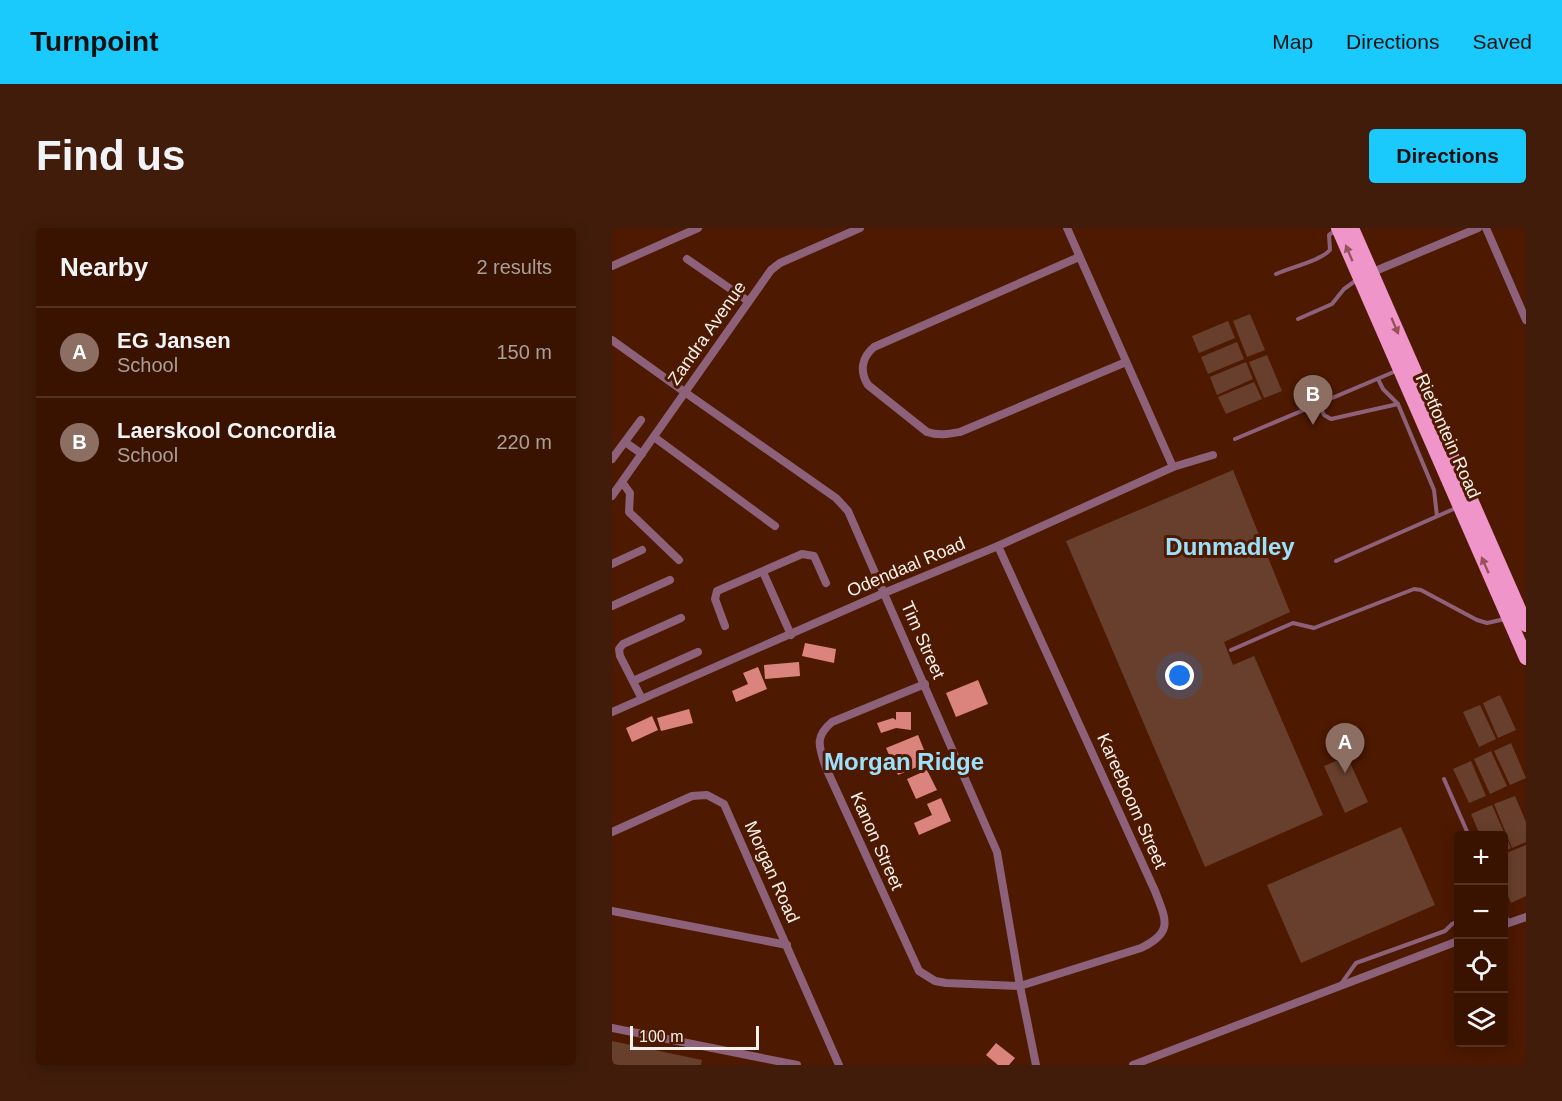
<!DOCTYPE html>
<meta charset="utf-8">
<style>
body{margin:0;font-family:Arial,sans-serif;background:#411c0a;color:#f1f3f6}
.controls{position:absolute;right:18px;bottom:18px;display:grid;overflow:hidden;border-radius:6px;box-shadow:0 3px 15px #0003}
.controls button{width:54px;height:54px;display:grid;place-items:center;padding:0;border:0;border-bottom:2px solid #543222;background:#3a1300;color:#f1f3f6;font:30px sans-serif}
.scale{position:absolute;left:18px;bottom:15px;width:129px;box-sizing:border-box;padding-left:6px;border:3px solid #f9f1ed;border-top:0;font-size:16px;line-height:21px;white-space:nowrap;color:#f9f1ed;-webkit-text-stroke:4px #4d1900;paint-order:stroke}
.you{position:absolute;left:568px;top:448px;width:21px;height:21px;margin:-15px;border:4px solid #fff;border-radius:50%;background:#1a73e8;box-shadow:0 0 0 9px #1a73e833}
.badge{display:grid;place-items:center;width:39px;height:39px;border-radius:50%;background:#1acafc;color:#fff;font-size:20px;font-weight:700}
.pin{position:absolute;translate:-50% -50px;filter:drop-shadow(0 2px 3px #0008)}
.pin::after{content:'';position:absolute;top:32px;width:21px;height:18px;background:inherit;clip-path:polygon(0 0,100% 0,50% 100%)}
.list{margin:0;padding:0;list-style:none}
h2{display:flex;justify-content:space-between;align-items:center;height:78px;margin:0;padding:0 24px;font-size:26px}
h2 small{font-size:20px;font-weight:400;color:#ab9e99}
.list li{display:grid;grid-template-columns:39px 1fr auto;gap:18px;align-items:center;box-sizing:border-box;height:90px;padding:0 24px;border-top:2px solid #543222}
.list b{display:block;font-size:22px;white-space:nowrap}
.list p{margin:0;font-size:20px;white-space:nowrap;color:#ab9e99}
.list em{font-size:20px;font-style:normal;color:#ab9e99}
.icon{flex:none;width:33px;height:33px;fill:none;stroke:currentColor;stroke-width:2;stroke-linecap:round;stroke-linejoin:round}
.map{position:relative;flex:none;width:914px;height:837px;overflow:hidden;border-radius:6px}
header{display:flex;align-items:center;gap:36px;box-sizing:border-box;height:84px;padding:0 30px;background:#1acafc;color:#111}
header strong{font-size:28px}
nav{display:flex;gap:33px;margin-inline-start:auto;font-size:21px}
.intro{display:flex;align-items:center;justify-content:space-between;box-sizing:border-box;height:144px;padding:0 36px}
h1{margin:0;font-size:42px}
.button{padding:15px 27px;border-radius:6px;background:#1acafc;color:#111;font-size:21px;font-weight:700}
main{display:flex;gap:36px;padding:0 36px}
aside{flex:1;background:#3a1300;border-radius:6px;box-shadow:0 3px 15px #0003}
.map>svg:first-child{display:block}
</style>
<header>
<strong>Turnpoint</strong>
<nav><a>Map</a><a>Directions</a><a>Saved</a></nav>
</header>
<div class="intro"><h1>Find us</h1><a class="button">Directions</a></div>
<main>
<aside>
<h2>Nearby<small>2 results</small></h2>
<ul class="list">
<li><span class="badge" style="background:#8d6e63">A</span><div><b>EG Jansen</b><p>School</p></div><em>150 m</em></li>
<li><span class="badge" style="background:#8d6e63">B</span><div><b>Laerskool Concordia</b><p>School</p></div><em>220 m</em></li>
</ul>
</aside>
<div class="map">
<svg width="914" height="837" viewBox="0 0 914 837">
<rect width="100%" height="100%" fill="#4d1900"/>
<g fill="#683f2c">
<polygon points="638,86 653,122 635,129 621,93"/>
<polygon points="616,93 623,110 587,125 580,108"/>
<polygon points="625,114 632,131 596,146 589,129"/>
<polygon points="655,127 670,163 652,170 637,134"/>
<polygon points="634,134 641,151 605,167 598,149"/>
<polygon points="642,154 650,171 614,186 606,169"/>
<polygon points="621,242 678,384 612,414 621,437 642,428 711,587 593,639 454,313"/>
<polygon points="888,467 904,502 886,510 871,475"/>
<polygon points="868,477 884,511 867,519 851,484"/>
<polygon points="899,515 914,550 898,557 882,523"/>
<polygon points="879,523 895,558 878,566 862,531"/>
<polygon points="735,528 756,574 733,585 712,538"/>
<polygon points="859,533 874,568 857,575 841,541"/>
<polygon points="903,568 914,594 914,614 900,620 882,576"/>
<polygon points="880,577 899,620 892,624 891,608 868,607 859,586"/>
<polygon points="789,599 823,677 689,735 655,657"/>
<polygon points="914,617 914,668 899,675 892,658 892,626"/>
<polygon points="0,813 90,832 89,837 0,837"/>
</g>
<g fill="#db847d">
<polygon points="193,415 224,421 222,435 190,428"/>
<polygon points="187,434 188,448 153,451 152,437"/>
<polygon points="146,439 155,461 124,474 120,463 136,456 131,445"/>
<polygon points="366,452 376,476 344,489 334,465"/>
<polygon points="77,481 81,495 49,503 45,490"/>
<polygon points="284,484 299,484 299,502 284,500 269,505 265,495 281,490 284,492"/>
<polygon points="40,488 46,502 20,514 14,500"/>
<polygon points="306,507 317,534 286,547 274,520"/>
<polygon points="315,542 325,562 304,571 295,551"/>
<polygon points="329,570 339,593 307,607 302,595 320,587 315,576"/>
<polygon points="384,815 403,830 397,837 386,837 374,827"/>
</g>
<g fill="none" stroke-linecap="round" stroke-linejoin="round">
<g stroke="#8d617a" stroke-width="4">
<path d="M664,46C679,39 708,33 718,22L717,7L724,2"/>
<polyline points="686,91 720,76 732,61 746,51"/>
<polyline points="766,151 771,161 786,176 822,262 825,288"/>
<polyline points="707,176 712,187 719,191 786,176"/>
<polyline points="623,211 784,143"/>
<polyline points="724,333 844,280"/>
<polyline points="619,422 681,395 702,400 802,361 809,362 865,392 875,395 893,391"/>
<polyline points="832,551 857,608"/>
<polyline points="891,684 897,694"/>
<polyline points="729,756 744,735 833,703 840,696 846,693"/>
</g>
<g stroke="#8d617a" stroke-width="8">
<polyline points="455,0 561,239"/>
<polyline points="874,0 914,92"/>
<path d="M467,29L262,119C250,129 247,143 256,157L315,204C327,208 337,206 348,204L514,134"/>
<polyline points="75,31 136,73"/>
<polyline points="0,38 86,0"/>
<polyline points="756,46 866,0"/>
<polyline points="0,112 74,165 224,270 236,283 385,624 408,758 424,837"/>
<polyline points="42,209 163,298"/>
<polyline points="13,214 30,226"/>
<polyline points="0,231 29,192"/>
<polyline points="10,254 18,265 17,284 67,332"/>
<polyline points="0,268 159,42 168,35 248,0"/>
<polyline points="0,336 30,322"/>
<polyline points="151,344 179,407"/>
<polyline points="0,378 58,352"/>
<polyline points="113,398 103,371 105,363 190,326 202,328 214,355"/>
<polyline points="21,453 86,424"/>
<path d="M313,456L220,494C202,509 207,519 214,540L307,743L323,753L334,755L408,758L529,720C562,704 554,692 543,663L386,318"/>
<polyline points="30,471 8,428 7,421 11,416 69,390"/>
<polyline points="0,484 272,365 386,318 561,239 601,227"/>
<polyline points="0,604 80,568 95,567 112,576 227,837"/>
<polyline points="0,683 175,717"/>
<polyline points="891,697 914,689"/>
<polyline points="0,800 185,837"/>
<polyline points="521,837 846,713"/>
</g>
<g stroke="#f095c9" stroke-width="14">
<polyline points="726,0 914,430"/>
<polyline points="740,0 914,397"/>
</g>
</g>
<defs><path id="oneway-solid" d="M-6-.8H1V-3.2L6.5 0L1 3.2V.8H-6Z" transform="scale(1.5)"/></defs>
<g fill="#96515a">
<use href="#oneway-solid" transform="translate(737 25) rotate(-113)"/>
<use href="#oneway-solid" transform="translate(783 98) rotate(67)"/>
<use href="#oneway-solid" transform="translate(873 337) rotate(-114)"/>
</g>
<g text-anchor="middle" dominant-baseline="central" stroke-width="6" stroke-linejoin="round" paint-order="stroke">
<g font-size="18" fill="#f9f1ed" stroke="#4d1900">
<text transform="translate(95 105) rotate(-55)">Zandra Avenue</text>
<text transform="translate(836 208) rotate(66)">Rietfontein Road</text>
<text transform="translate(294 339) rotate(-23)">Odendaal Road</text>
<text transform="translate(311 412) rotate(66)">Tim Street</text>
<text transform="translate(520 573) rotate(66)">Kareeboom Street</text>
<text transform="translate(265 613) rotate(66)">Kanon Street</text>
<text transform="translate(160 644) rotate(66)">Morgan Road</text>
</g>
<g font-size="24" font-weight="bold" fill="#9be1fd" stroke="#4d1900">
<text x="618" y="318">Dunmadley</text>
<text x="292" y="533">Morgan Ridge</text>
</g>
</g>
</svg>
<div class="controls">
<button>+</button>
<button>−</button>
<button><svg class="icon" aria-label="locate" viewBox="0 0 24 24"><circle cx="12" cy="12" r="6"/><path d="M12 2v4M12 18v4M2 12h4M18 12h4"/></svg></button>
<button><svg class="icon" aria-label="layers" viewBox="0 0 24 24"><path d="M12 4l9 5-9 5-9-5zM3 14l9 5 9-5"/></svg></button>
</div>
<div class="scale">100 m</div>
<div class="you"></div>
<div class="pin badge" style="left:733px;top:545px;background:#8d6e63">A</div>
<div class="pin badge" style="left:701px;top:197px;background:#8d6e63">B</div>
</div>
</main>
